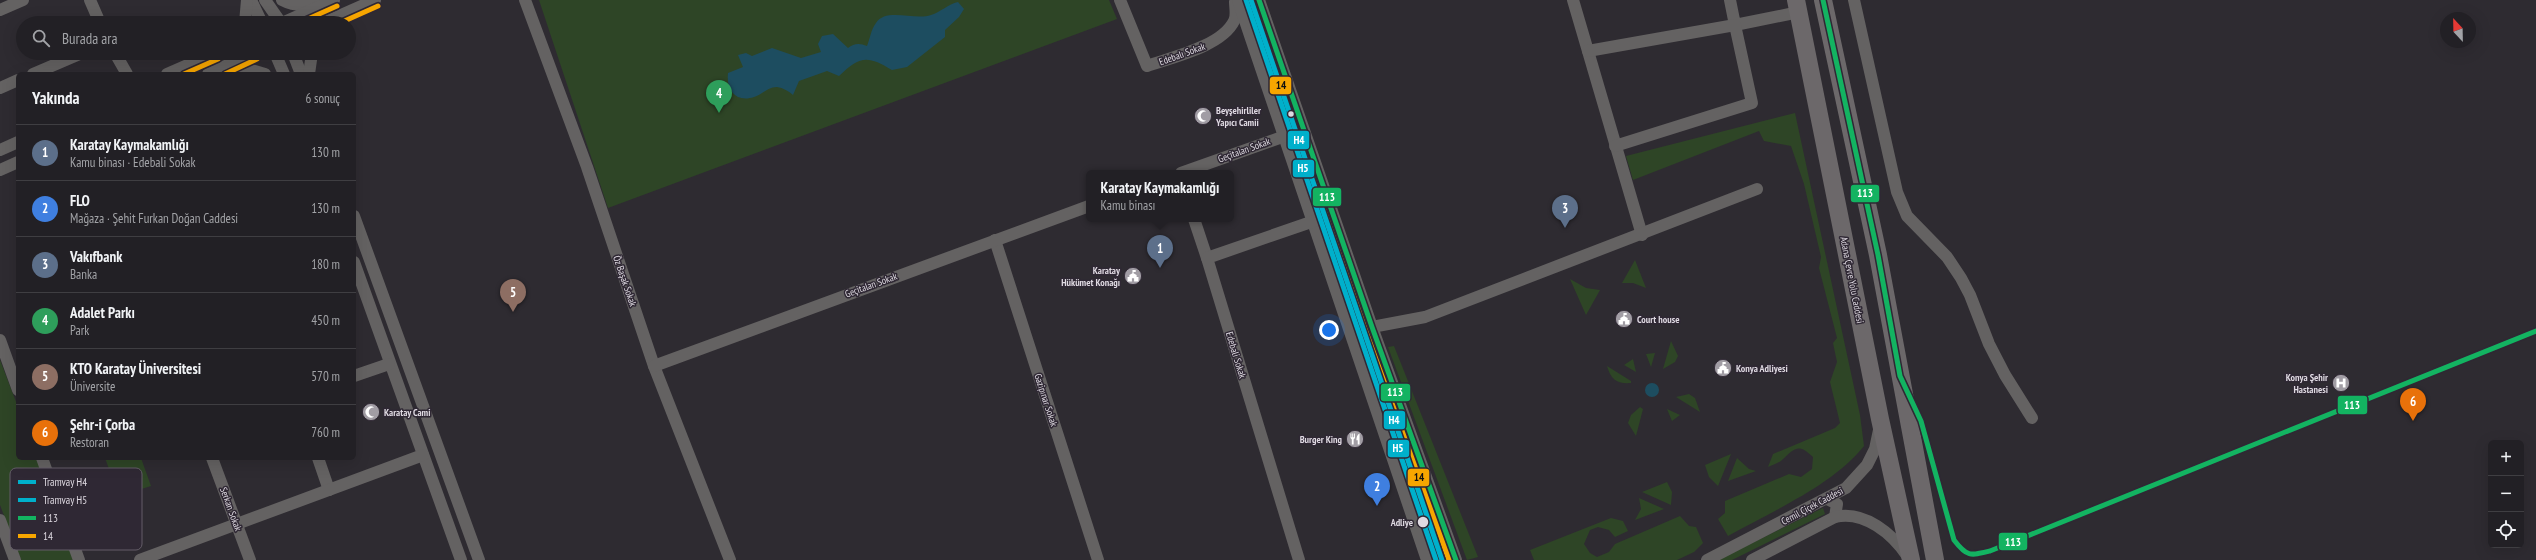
<!DOCTYPE html>
<html lang="tr">
<meta charset="utf-8">
<style>
body{margin:0;font-family:"PT Sans Narrow",sans-serif;background:#2e2d32;color:#f1f3f6}
.controls{position:absolute;right:12px;bottom:12px;display:grid;overflow:hidden;border-radius:6px;box-shadow:0 4px 16px #0002}
.controls button{width:36px;height:36px;display:grid;place-items:center;padding:0;border:0;border-bottom:1px solid #3f3e42;background:#222025;color:#f1f3f6;font:20px sans-serif}
.compass{position:absolute;left:2440px;top:12px;width:36px;height:36px;border-radius:50%;background:#222025;box-shadow:0 4px 16px #0002;rotate:338deg}
.you{position:absolute;left:1329px;top:330px;width:14px;height:14px;margin:-10px;border:3px solid #fff;border-radius:50%;background:#1a73e8;box-shadow:0 0 0 6px #1a73e833}
.badge{display:grid;place-items:center;width:26px;height:26px;border-radius:50%;background:#a19da4;color:#fff;font-size:13px;font-weight:700}
.pin{position:absolute;translate:-50% -33px;filter:drop-shadow(0 1px 2px #0008)}
.pin::after{content:'';position:absolute;top:21px;width:14px;height:12px;background:inherit;clip-path:polygon(0 0,100% 0,50% 100%)}
.popup{position:absolute;left:1086px;top:170px;width:148px;height:52px;box-sizing:border-box;display:grid;place-content:center;border-radius:6px;background:#222025;filter:drop-shadow(0 1px 3px #0005);font-size:13px;white-space:nowrap;color:#a2a3a7}
.popup b{font-size:15px;color:#f1f3f6}
.popup::after{content:'';position:absolute;left:50%;top:100%;margin-left:-8px;border:8px solid transparent;border-top-color:#222025}
.list{margin:0;padding:0;list-style:none}
h2{display:flex;justify-content:space-between;align-items:center;height:52px;margin:0;padding:0 16px;font-size:17px}
h2 small{font-size:13px;font-weight:400;color:#a2a3a7}
.list li{display:grid;grid-template-columns:26px 1fr auto;gap:12px;align-items:center;box-sizing:border-box;height:56px;padding:0 16px;border-top:1px solid #3f3e42}
.list b{display:block;font-size:15px;white-space:nowrap}
.list p{margin:0;font-size:13px;white-space:nowrap;color:#a2a3a7}
.list em{font-size:13px;font-style:normal;color:#a2a3a7}
.icon{flex:none;width:22px;height:22px;fill:none;stroke:currentColor;stroke-width:2;stroke-linecap:round;stroke-linejoin:round}
.map{position:relative;flex:none;width:2536px;height:560px;overflow:hidden}
.search{position:absolute;background:#222025;box-shadow:0 4px 16px #0002;left:16px;top:16px;width:340px;height:44px;display:flex;align-items:center;gap:10px;box-sizing:border-box;padding:0 14px;border-radius:22px;color:#a2a3a7;font-size:15px}
.panel{position:absolute;background:#222025;box-shadow:0 4px 16px #0002;left:16px;top:72px;width:340px;height:388px;border-radius:6px}
.map>svg:first-child{display:block}
</style>
<div class="map">
<svg width="2536" height="560" viewBox="0 0 2536 560">
<rect width="100%" height="100%" fill="#2e2b31"/>
<g fill="#2e4526">
<polygon points="539,0 1109,0 1117,19 608,208"/>
<path d="M1795,113L1860,415L1864,446C1832,486 1772,511 1728,536L1718,519L1725,513V501L1789,474L1801,477L1812,469L1813,457C1798,442 1794,449 1782,460C1779,463 1772,465 1768,467L1773,454L1835,428L1840,423L1830,382L1837,362L1833,343L1837,338L1819,268L1821,257L1804,184L1791,146L1764,141L1759,131L1633,180L1626,156Z"/>
<polygon points="1635,260 1646,288 1633,283 1622,283"/>
<polygon points="1570,279 1586,288 1600,290 1586,315"/>
<polygon points="1671,341 1678,356 1675,362 1663,369"/>
<polygon points="1394,346 1478,557 1467,560 1388,347"/>
<polygon points="1655,353 1651,367 1646,354"/>
<polygon points="1633,359 1636,372 1624,365"/>
<polygon points="0,360 18,407 18,458 37,458 75,560 21,560 0,505"/>
<path d="M1607,366L1631,381V383C1617,384 1611,380 1607,366Z"/>
<polygon points="1689,394 1695,398 1700,412 1676,397"/>
<polygon points="1640,407 1643,409 1636,436 1628,423 1631,415"/>
<polygon points="1667,409 1680,415 1672,421"/>
<polygon points="1731,454 1718,486 1709,477 1705,465"/>
<polygon points="105,458 141,458 151,486 119,496"/>
<polygon points="1737,458 1749,469 1756,471 1728,481"/>
<polygon points="1667,482 1672,492 1671,505 1642,492"/>
<polygon points="1639,498 1664,509 1635,520 1641,509"/>
<polygon points="1823,508 1825,514 1732,560 1718,560"/>
<polygon points="1680,516 1689,526 1696,527 1703,543 1694,552 1677,560 1534,560 1530,550 1611,518 1623,521 1628,531 1615,537 1609,530 1598,527 1590,530 1584,544 1590,553 1597,557 1609,552 1615,544"/>
</g>
<g fill="#1d4d60">
<path d="M958,2L964,9L959,17L945,30V37L907,67L892,70C867,55 860,56 839,76L827,71L799,81L793,95C789,91 783,88 777,87C767,87 762,95 754,97C736,103 726,90 728,73L743,67L738,55L746,53L752,56L772,48L801,58L821,52L818,44L822,36L833,34L848,48C854,43 860,43 867,46C870,39 871,29 876,23C886,7 915,21 931,15C941,12 948,4 958,2Z"/>
<circle cx="1652" cy="390" r="7"/>
</g>
<g fill="none" stroke-linecap="round" stroke-linejoin="round">
<g stroke="#646262" stroke-width="12">
<polyline points="90,0 100,23"/>
<polyline points="251,0 262,23"/>
<polyline points="265,0 281,23"/>
<path d="M282,0C293,6 305,6 317,4"/>
<polyline points="525,0 587,167 654,366 730,560"/>
<path d="M1120,0L1147,66C1173,57 1222,46 1234,21C1237,16 1235,8 1235,2"/>
<polyline points="1238,0 1427,560"/>
<polyline points="1259,0 1372,327 1456,560"/>
<polyline points="1573,0 1642,235"/>
<polyline points="1730,0 1735,25 1799,12"/>
<polyline points="1854,0 1897,192 1907,216 1947,257 1961,278 1970,295 1989,344 2005,375 2032,418"/>
<polyline points="0,10 23,0"/>
<polyline points="245,23 247,0"/>
<polyline points="282,23 334,0"/>
<polyline points="323,23 375,0"/>
<polyline points="1588,51 1735,25 1752,103 1615,146"/>
<polyline points="115,53 127,74"/>
<polyline points="275,53 284,74"/>
<polyline points="293,53 301,74"/>
<polyline points="226,67 244,68 265,74"/>
<polyline points="33,74 82,53"/>
<polyline points="167,74 215,53"/>
<polyline points="208,74 254,53"/>
<polyline points="309,74 312,53"/>
<polyline points="0,88 18,80"/>
<polyline points="0,150 18,142"/>
<polyline points="0,170 18,162"/>
<polyline points="1181,173 1285,136"/>
<polyline points="354,216 479,560"/>
<polyline points="1194,219 1207,258"/>
<polyline points="995,240 1098,560"/>
<polyline points="354,262 461,560"/>
<polyline points="1372,327 1425,317 1757,189"/>
<polyline points="0,340 18,390"/>
<polyline points="654,366 1089,206"/>
<polyline points="354,376 389,364"/>
<polyline points="42,458 79,560"/>
<polyline points="212,458 250,560"/>
<polyline points="318,458 329,490"/>
<polyline points="1827,499 1837,504 1835,517"/>
<polyline points="0,520 15,560"/>
<polyline points="140,560 423,455"/>
<polyline points="1299,560 1207,258 1314,221"/>
<polyline points="1707,560 1846,488 1867,465 1875,449 1879,430"/>
<path d="M1752,560L1835,517C1864,510 1893,534 1908,557"/>
</g>
<g stroke="#6c686a" stroke-width="18">
<polyline points="1796,0 1880,419 1911,560"/>
<polyline points="1823,0 1878,255 1935,560"/>
</g>
<defs>
<g id="bus-1">
<polyline points="1259,0 1372,327 1456,560"/>
<path d="M1823,0L1878,255L1900,376L1921,421L1954,540C1967,557 1970,556 1990,551L2536,331"/>
</g>
<g id="bus-2">
<polyline points="1252,2 1365,329 1449,560"/>
<polyline points="299,23 337,6"/>
<polyline points="340,23 378,6"/>
<polyline points="184,74 218,59"/>
<polyline points="225,74 257,59"/>
</g>
</defs>
<use href="#bus-1" stroke="#2f2834" stroke-width="8"/>
<use href="#bus-2" stroke="#2f2834" stroke-width="8"/>
<use href="#bus-1" stroke="#13b361" stroke-width="5"/>
<use href="#bus-2" stroke="#f7a600" stroke-width="5"/>
<defs>
<polyline id="tram-1" points="1251,0 1442,560"/>
<polyline id="tram-2" points="1246,0 1436,560"/>
</defs>
<use href="#tram-1" stroke="#2f2834" stroke-width="8"/>
<use href="#tram-2" stroke="#2f2834" stroke-width="8"/>
<use href="#tram-1" stroke="#00b0cb" stroke-width="5"/>
<use href="#tram-2" stroke="#00b0cb" stroke-width="5"/>
</g>
<defs>
<symbol id="mosque-disc" viewBox="-11 -11 22 22"><circle r="9.5" fill="#a19da4" stroke="#2f2834"/><path d="M3.5-4.9A6 6 0 1 0 3.5 4.9A5 5 0 1 1 3.5-4.9Z" fill="#fff"/></symbol>
<symbol id="civic-disc" viewBox="-11 -11 22 22"><circle r="9.5" fill="#a19da4" stroke="#2f2834"/><path d="M-.6-6.5H3V-4.5H.6V-3L4-1V1h2V6H-6V1h2V-1L-.6-3ZM-1.2 2.5V6h2.4V2.5Z" fill="#fff"/></symbol>
<symbol id="hospital-disc" viewBox="-11 -11 22 22"><circle r="9.5" fill="#a19da4" stroke="#2f2834"/><path d="M-5-5h3v3.5h4V-5h3V5h-3V1.5h-4V5h-3Z" fill="#fff"/></symbol>
<symbol id="restaurant-disc" viewBox="-11 -11 22 22"><circle r="9.5" fill="#a19da4" stroke="#2f2834"/><path d="M-5-6h1v4h1v-4h1v4h1v-4h1v5L-1.5 .5V6h-2V.5L-5-1ZM5-6V6H3V1.5H1.5Q1.5-4 5-6Z" fill="#fff"/></symbol>
</defs>
<g fill-rule="evenodd">
<use href="#mosque-disc" x="1193" y="106" width="20" height="20"/>
<use href="#civic-disc" x="1123" y="266" width="20" height="20"/>
<use href="#civic-disc" x="1614" y="309" width="20" height="20"/>
<use href="#civic-disc" x="1713" y="358" width="20" height="20"/>
<use href="#hospital-disc" x="2331" y="373" width="20" height="20"/>
<use href="#mosque-disc" x="361" y="402" width="20" height="20"/>
<use href="#restaurant-disc" x="1345" y="429" width="20" height="20"/>
</g>
<g fill="#dfdae2" stroke="#2f2834" stroke-width="1.5">
<circle cx="1291" cy="114" r="3.5"/>
<circle cx="1423" cy="522" r="6"/>
</g>
<g text-anchor="middle" dominant-baseline="central" stroke-width="3" stroke-linejoin="round" paint-order="stroke">
<g font-size="10" fill="#dfdae2" stroke="#2f2834">
<text transform="translate(1182 54) rotate(-20)">Edebalı Sokak</text>
<text transform="translate(1244 150) rotate(-20)">Geçitalan Sokak</text>
<text transform="translate(1852 280) rotate(79)">Adana Çevre Yolu Caddesi</text>
<text transform="translate(625 281) rotate(71)">Öz Başak Sokak</text>
<text transform="translate(871 285) rotate(-20)">Geçitalan Sokak</text>
<text transform="translate(1236 355) rotate(73)">Edebali Sokak</text>
<text transform="translate(1046 400) rotate(72)">Gazipınar Sokak</text>
<text transform="translate(1812 506) rotate(-28)">Cemil Çiçek Caddesi</text>
<text transform="translate(231 509) rotate(70)">Serkan Sokak</text>
</g>
<g font-size="10" font-weight="bold" fill="#dfdae2" stroke="#2f2834" text-anchor="start">
<text x="1216" y="110">Beyşehirliler<tspan x="1216" dy="12">Yapıcı Camii</tspan></text>
<text x="1120" y="270" text-anchor="end">Karatay<tspan x="1120" dy="12">Hükümet Konağı</tspan></text>
<text x="1637" y="319">Court house</text>
<text x="1736" y="368">Konya Adliyesi</text>
<text x="2328" y="377" text-anchor="end">Konya Şehir<tspan x="2328" dy="12">Hastanesi</tspan></text>
<text x="384" y="412">Karatay Cami</text>
<text x="1342" y="439" text-anchor="end">Burger King</text>
</g>
<g font-size="10" font-weight="bold" fill="#dfdae2" stroke="#2f2834" text-anchor="end">
<text x="1413" y="522">Adliye</text>
</g>
</g>
<rect x="10" y="468" width="132" height="82" rx="6" fill="#2f2834" stroke="#645d68" stroke-width="1"/>
<rect x="18" y="480" width="18" height="4" fill="#00b0cb"/>
<rect x="18" y="498" width="18" height="4" fill="#00b0cb"/>
<rect x="18" y="516" width="18" height="4" fill="#13b361"/>
<rect x="18" y="534" width="18" height="4" fill="#f7a600"/>
<g font-size="11" fill="#dfdae2">
<text x="43" y="486">Tramvay H4</text>
<text x="43" y="504">Tramvay H5</text>
<text x="43" y="522">113</text>
<text x="43" y="540">14</text>
</g>
<g stroke="#2f2834" stroke-width="1.5">
<rect x="1269" y="76" width="23" height="19" rx="4" fill="#f7a600"/>
<rect x="1287" y="130" width="23" height="20" rx="4" fill="#00b0cb"/>
<rect x="1292" y="159" width="23" height="19" rx="4" fill="#00b0cb"/>
<rect x="1850" y="184" width="30" height="19" rx="4" fill="#13b361"/>
<rect x="1312" y="187" width="30" height="20" rx="4" fill="#13b361"/>
<rect x="1380" y="383" width="31" height="19" rx="4" fill="#13b361"/>
<rect x="2337" y="395" width="31" height="20" rx="4" fill="#13b361"/>
<rect x="1383" y="410" width="23" height="20" rx="4" fill="#00b0cb"/>
<rect x="1387" y="439" width="23" height="19" rx="4" fill="#00b0cb"/>
<rect x="1407" y="468" width="23" height="19" rx="4" fill="#f7a600"/>
<rect x="1998" y="532" width="30" height="19" rx="4" fill="#13b361"/>
</g>
<g font-size="11" text-anchor="middle" font-weight="bold" fill="#fff">
<text x="1299" y="144">H4</text>
<text x="1303" y="172">H5</text>
<text x="1865" y="197">113</text>
<text x="1327" y="201">113</text>
<text x="1395" y="396">113</text>
<text x="2352" y="409">113</text>
<text x="1394" y="424">H4</text>
<text x="1398" y="452">H5</text>
<text x="2013" y="546">113</text>
</g>
<g font-size="11" text-anchor="middle" font-weight="bold" fill="#111">
<text x="1281" y="89">14</text>
<text x="1419" y="481">14</text>
</g>
</svg>
<div class="controls">
<button>+</button>
<button>−</button>
<button><svg class="icon" aria-label="locate" viewBox="0 0 24 24"><circle cx="12" cy="12" r="6"/><path d="M12 2v4M12 18v4M2 12h4M18 12h4"/></svg></button>
</div>
<svg class="compass" viewBox="-18 -18 36 36"><path d="M0-13l5 13h-10z" fill="#e53935"/><path d="M0 13l5-13h-10z" fill="#a2a3a7"/></svg>
<div class="you"></div>
<div class="pin badge" style="left:1160px;top:268px;background:#5c6f8a">1</div>
<div class="popup"><b>Karatay Kaymakamlığı</b>Kamu binası</div>
<div class="pin badge" style="left:1377px;top:506px;background:#3f7fe0">2</div>
<div class="pin badge" style="left:1565px;top:228px;background:#5c6f8a">3</div>
<div class="pin badge" style="left:719px;top:113px;background:#2e9e5b">4</div>
<div class="pin badge" style="left:513px;top:312px;background:#8d6e63">5</div>
<div class="pin badge" style="left:2413px;top:421px;background:#e8710a">6</div>
<div class="search"><svg class="icon" aria-label="search" viewBox="0 0 24 24"><circle cx="10" cy="10" r="6"/><path d="M15 15l6 6"/></svg>Burada ara</div>
<section class="panel">
<h2>Yakında<small>6 sonuç</small></h2>
<ul class="list">
<li><span class="badge" style="background:#5c6f8a">1</span><div><b>Karatay Kaymakamlığı</b><p>Kamu binası · Edebali Sokak</p></div><em>130 m</em></li>
<li><span class="badge" style="background:#3f7fe0">2</span><div><b>FLO</b><p>Mağaza · Şehit Furkan Doğan Caddesi</p></div><em>130 m</em></li>
<li><span class="badge" style="background:#5c6f8a">3</span><div><b>Vakıfbank</b><p>Banka</p></div><em>180 m</em></li>
<li><span class="badge" style="background:#2e9e5b">4</span><div><b>Adalet Parkı</b><p>Park</p></div><em>450 m</em></li>
<li><span class="badge" style="background:#8d6e63">5</span><div><b>KTO Karatay Üniversitesi</b><p>Üniversite</p></div><em>570 m</em></li>
<li><span class="badge" style="background:#e8710a">6</span><div><b>Şehr-i Çorba</b><p>Restoran</p></div><em>760 m</em></li>
</ul>
</section>
</div>
